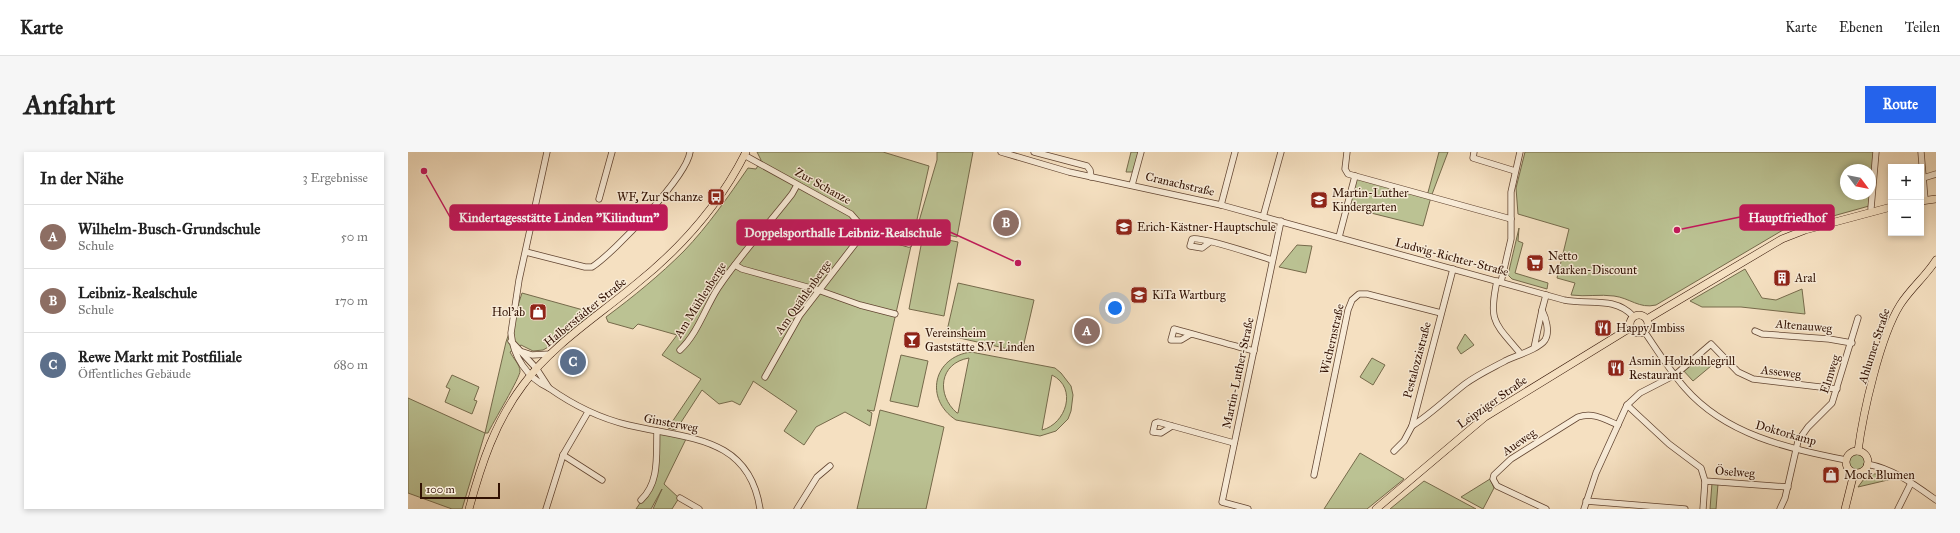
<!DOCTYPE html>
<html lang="de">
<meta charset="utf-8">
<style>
body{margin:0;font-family:"IM FELL Great Primer",serif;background:#f6f6f6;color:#222}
.controls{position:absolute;right:12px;top:12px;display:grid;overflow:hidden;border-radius:0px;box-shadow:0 2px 6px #0003}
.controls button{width:36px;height:36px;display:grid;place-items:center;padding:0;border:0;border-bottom:1px solid #e0e0e0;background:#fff;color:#222;font:20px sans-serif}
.compass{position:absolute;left:1432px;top:12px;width:36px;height:36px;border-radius:50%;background:#fff;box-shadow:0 2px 6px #0003;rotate:122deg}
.scale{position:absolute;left:12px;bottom:10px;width:80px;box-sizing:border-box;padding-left:4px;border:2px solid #311103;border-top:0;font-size:11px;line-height:14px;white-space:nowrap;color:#311103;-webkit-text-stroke:3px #f8ebd7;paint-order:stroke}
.you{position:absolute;left:707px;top:156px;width:14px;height:14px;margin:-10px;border:3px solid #fff;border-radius:50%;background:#1a73e8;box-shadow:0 0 0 6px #1a73e833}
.badge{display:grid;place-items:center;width:26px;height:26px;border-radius:50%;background:#2563eb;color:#fff;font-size:13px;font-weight:700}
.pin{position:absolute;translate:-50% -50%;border:2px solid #fff;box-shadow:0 1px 4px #0006}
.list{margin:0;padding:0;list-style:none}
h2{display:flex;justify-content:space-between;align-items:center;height:52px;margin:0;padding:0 16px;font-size:17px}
h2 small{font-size:13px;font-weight:400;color:#767676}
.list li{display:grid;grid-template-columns:26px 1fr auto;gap:12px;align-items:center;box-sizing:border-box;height:64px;padding:0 16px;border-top:1px solid #e0e0e0}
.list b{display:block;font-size:15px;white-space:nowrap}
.list p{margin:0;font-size:13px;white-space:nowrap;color:#767676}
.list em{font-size:13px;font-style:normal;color:#767676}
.map{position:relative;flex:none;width:1528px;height:357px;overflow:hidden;border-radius:0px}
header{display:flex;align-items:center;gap:24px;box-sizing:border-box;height:56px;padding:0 20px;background:#fff;border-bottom:1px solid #e0e0e0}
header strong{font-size:19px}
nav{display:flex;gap:22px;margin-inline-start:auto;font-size:14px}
.intro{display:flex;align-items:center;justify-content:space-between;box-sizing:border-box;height:96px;padding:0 24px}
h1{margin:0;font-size:28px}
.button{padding:10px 18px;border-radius:0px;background:#2563eb;color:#fff;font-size:14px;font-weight:700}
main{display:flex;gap:24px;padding:0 24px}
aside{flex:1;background:#fff;border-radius:0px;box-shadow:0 2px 6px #0003}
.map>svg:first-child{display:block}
</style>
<header>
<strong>Karte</strong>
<nav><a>Karte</a><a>Ebenen</a><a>Teilen</a></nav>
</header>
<div class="intro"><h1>Anfahrt</h1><a class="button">Route</a></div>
<main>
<aside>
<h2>In der Nähe<small>3 Ergebnisse</small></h2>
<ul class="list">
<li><span class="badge" style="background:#8d6e63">A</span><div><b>Wilhelm-Busch-Grundschule</b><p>Schule</p></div><em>50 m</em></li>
<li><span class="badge" style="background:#8d6e63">B</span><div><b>Leibniz-Realschule</b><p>Schule</p></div><em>170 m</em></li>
<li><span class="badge" style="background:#5c6f8a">C</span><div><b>Rewe Markt mit Postfiliale</b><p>Öffentliches Gebäude</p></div><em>680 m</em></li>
</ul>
</aside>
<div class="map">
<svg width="1528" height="357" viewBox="0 0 1528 357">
<rect width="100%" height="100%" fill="#f5e0c1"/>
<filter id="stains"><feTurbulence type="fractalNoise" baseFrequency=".005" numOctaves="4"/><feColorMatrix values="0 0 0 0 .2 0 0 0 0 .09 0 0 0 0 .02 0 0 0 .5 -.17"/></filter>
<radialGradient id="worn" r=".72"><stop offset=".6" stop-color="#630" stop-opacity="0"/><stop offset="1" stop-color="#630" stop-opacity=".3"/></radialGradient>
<g fill="#bbc293" stroke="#766a4b" fill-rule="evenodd">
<path d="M349,0H475L521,14L466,259L459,258L464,261L462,274L437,260L408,275L396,293L376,279L389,259L345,229V230L332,253L324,249L311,252L294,238L268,278L260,276L293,227L254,203L269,183L230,172L225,177L200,170L198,165C225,145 252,123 276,99C300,74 320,45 340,16L348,17L353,8Z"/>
<polygon points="529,0 565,0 549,85 509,76 529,8"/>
<polygon points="723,0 733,0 728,20 718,20"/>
<polygon points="1031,0 1040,0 1023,45 1015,74 939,55 947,24 1019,44"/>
<path d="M1117,0H1467L1461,54L1375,78L1248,153C1231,157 1222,146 1206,144C1192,142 1178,145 1163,143L1167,131L1149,126L1161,77L1110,62L1108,36ZM1438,18H1462V42H1438Z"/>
<polygon points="1111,76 1110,89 1115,91 1107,121 1140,131 1139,137 1104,127 1100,123"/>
<polygon points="515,83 550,90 536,164 501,157"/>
<polygon points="889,93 904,94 898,121 871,115"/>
<polygon points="1337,117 1354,146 1368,148 1394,137 1397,162 1333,155 1294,155 1282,149"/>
<polygon points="550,131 626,148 614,200 538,183"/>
<path d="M114,141L186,161L151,189L135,198L125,199L113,193L102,200C105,206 112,213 112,219C113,224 84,272 80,281H77L54,357H44L0,341V246L77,281L98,190Z"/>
<polygon points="1057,182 1066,193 1053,202 1049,196"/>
<path d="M563,200L647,216L653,221L663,234L665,243L663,259L660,267L648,279L632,284L548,268C516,247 525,205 563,200ZM561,206L550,261H549C528,243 531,211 561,206ZM644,223C670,236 658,272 634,278Z"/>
<polygon points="1292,202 1303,214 1285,229 1274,217"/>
<polygon points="493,203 520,209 510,255 482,249"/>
<polygon points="964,206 977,213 965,233 952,225"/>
<polygon points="44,223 71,235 66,248 69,249 64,262 37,250 42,237 38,235"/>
<polygon points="472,258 536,275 518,357 449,357"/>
<polygon points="249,279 279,285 256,332 271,346 264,357 245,357 254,337 243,357 228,357 246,331"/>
<polygon points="952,301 996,327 959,357 916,357"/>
<circle cx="1449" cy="310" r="8"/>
<polygon points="1464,322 1473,322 1484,327 1450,335 1456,327"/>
<polygon points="1082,327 1086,336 1075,357 1053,345"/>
<polygon points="1016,329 1068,357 982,357"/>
<polygon points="1304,331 1310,332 1308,357 1302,357"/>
</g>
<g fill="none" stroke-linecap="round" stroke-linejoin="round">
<defs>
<g id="minor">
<path d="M593,0L661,20L813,53L1156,148C1181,153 1206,144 1225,164"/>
<polyline points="626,0 679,14 682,18 683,25"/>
<polyline points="939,0 937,17 940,22 1103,67"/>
<polyline points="1066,0 1065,6 1107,19"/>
<polyline points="1513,0 1517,48"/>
<polyline points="336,3 443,62 450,70 453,79 501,92"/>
<polyline points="1515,26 1528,22"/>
<polyline points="724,33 733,0"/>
<polyline points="191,47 204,0"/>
<polyline points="813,53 827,0"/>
<polyline points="1464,60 1463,56 1468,0"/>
<polyline points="855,65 873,0"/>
<polyline points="931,85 947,24"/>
<path d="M802,90L794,96L782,94L784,87C793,84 851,104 864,108"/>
<path d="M118,100L177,115H184C206,101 279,24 282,0"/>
<polyline points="327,113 334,117 410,138 452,153 487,162"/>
<path d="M1089,129C1080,170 1087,171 1112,201"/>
<polyline points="1093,130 1103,87 1103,40 1112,0"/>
<polyline points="1134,158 1138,143"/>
<path d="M1236,179C1249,198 1262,219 1277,236C1318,283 1379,296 1438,308"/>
<polyline points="1347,179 1354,182 1421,187 1444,191"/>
<path d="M783,182L773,188H763L766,177C792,184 819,192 846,199"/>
<path d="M103,189L128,216L141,236C119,226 105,204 103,181L111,128L139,0"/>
<path d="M272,198C290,181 297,156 310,136C332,103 360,73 384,42L389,33"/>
<polyline points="115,200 124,203 143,202"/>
<polyline points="357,225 392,163 450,88 453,79"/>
<path d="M141,236C165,253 191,266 220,273C278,287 341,283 352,357"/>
<polyline points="1219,253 1261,292 1293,316 1297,329 1380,335"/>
<polyline points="764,274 753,281 745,280 747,271 750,270 826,291"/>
<path d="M1004,274C1023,262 1039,246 1057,232C1069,223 1084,216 1097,209C1107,204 1131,197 1137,188C1142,180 1138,166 1134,158L1126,196"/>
<polyline points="986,299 996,289 1004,274 1045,117"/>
<polyline points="155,303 194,328"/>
<path d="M1459,312C1486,317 1507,333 1528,348"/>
<polyline points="906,323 940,158 944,148 951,142 959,142 1033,161"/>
<polyline points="272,346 291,357"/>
<path d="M233,348C252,330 248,303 249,279"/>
<polyline points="1178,349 1277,357"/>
<polyline points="138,357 155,303 180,260"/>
<polyline points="389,357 409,325 422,314"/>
<polyline points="840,357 814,350 873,69"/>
<path d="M1138,357L1089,334L1085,327L1086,323L1103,307L1170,265C1185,260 1196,267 1210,273"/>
<polyline points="1176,357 1188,321 1219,253 1232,241 1267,223 1303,192 1330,220 1345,227 1429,237"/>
<polyline points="1295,357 1297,329"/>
<polyline points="1372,357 1377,346 1390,289 1400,275 1424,251 1450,166"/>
<polyline points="1490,357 1503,331"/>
</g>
<g id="major">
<polyline points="1513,49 1528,47"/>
<circle cx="1231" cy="172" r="9"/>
<polyline points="1239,167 1374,87 1397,78 1483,55"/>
<circle cx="1449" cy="310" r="11"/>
<path d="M1450,299C1455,261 1472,185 1492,153C1502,137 1518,124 1528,108"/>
<path d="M61,357C73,313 87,270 115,233C145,192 190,164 228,132C273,96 312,52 338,0"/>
<polyline points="968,357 1077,265 1222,176"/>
<polyline points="1437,357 1446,321"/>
</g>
</defs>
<use href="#minor" stroke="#624532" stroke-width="7"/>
<use href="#major" stroke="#311103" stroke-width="8"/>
<use href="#minor" stroke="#f8ebd7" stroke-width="5.5"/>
<use href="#major" stroke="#f5e0c1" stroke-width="7"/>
</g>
<defs>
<symbol id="bus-square" viewBox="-11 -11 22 22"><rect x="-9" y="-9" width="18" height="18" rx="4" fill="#8f2418" stroke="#f8ebd7"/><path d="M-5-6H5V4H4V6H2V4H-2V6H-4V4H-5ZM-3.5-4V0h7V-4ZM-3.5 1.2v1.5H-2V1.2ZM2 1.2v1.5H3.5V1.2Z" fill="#fff"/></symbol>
<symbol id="school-square" viewBox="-11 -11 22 22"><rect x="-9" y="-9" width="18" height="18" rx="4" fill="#8f2418" stroke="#f8ebd7"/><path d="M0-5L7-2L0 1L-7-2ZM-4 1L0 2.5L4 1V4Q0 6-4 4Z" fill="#fff"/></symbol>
<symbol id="supermarket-square" viewBox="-11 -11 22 22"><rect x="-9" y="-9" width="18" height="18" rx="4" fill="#8f2418" stroke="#f8ebd7"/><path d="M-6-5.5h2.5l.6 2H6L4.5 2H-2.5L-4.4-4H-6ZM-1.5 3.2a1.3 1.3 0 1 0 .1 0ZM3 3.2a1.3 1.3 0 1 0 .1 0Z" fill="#fff"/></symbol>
<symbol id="building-square" viewBox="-11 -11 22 22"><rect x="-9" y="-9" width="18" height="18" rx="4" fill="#8f2418" stroke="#f8ebd7"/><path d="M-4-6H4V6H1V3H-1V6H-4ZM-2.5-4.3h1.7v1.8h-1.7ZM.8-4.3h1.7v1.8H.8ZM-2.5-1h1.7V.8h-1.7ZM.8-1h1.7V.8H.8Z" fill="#fff"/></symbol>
<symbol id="shop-square" viewBox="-11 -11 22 22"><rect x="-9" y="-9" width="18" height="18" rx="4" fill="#8f2418" stroke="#f8ebd7"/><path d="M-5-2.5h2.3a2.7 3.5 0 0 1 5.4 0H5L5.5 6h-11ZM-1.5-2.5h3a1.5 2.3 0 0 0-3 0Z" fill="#fff"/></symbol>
<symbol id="restaurant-square" viewBox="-11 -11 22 22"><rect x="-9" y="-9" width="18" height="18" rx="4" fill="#8f2418" stroke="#f8ebd7"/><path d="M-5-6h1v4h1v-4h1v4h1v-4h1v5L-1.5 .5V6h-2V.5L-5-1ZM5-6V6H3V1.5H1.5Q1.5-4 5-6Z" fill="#fff"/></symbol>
<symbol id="bar-square" viewBox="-11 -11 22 22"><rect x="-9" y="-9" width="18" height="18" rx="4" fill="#8f2418" stroke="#f8ebd7"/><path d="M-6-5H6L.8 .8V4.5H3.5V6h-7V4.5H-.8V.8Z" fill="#fff"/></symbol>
</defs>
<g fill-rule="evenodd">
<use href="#bus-square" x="298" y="35" width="20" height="20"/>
<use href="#school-square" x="901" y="38" width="20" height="20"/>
<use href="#school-square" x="706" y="65" width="20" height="20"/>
<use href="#supermarket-square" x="1117" y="101" width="20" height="20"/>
<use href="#building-square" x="1364" y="116" width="20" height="20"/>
<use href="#school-square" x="721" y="133" width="20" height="20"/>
<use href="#shop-square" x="120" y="150" width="20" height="20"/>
<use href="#restaurant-square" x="1185" y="166" width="20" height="20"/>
<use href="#bar-square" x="494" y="178" width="20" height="20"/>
<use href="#restaurant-square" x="1198" y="206" width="20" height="20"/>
<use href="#shop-square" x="1413" y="313" width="20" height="20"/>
</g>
<g text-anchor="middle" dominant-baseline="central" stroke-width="3" stroke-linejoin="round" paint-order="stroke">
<g font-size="12" fill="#311103" stroke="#f8ebd7">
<text transform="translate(772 32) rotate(13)">Cranachstraße</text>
<text transform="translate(415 34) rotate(29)">Zur Schanze</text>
<text transform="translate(1044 105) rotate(15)">Ludwig-Richter-Straße</text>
<text transform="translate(395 145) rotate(-55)">Am Quählenberge</text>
<text transform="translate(292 148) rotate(-58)">Am Mühlenberge</text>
<text transform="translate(177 160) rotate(-39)">Halberstädter Straße</text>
<text transform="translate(1396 174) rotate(5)">Altenauweg</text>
<text transform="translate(924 187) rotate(-77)">Wichernstraße</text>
<text transform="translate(1466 194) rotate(-72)">Ahlumer Straße</text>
<text transform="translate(1009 208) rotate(-75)">Pestalozzistraße</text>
<text transform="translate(1373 220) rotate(7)">Asseweg</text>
<text transform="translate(830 221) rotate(-78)">Martin-Luther-Straße</text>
<text transform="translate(1422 222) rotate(-72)">Elmweg</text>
<text transform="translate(1084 250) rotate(-35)">Leipziger Straße</text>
<text transform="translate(263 271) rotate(11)">Ginsterweg</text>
<text transform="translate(1378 281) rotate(16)">Doktorkamp</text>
<text transform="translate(1111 290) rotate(-35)">Aueweg</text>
<text transform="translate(1327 320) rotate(4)">Öselweg</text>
</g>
<g font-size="12" fill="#311103" stroke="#f8ebd7" text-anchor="start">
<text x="924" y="41">Martin-Luther<tspan x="924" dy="14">Kindergarten</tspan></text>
<text x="295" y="45" text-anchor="end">WF, Zur Schanze</text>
<text x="729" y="75">Erich-Kästner-Hauptschule</text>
<text x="1140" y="104">Netto<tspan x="1140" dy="14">Marken-Discount</tspan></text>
<text x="1387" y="126">Aral</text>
<text x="744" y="143">KiTa Wartburg</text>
<text x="117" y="160" text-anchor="end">Hol'ab</text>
<text x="1208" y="176">Happy Imbiss</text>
<text x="517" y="181">Vereinsheim<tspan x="517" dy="14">Gaststätte S.V. Linden</tspan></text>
<text x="1221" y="209">Asmin Holzkohlegrill<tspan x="1221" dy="14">Restaurant</tspan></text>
<text x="1436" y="323">Mock Blumen</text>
</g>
</g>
<path fill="none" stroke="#c2185b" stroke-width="1.5" d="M16 19L42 65M1269 78L1332 65M610 111L542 80"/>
<g fill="#c2185b" stroke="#f8ebd7" stroke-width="1.5">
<circle cx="16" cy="19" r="4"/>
<circle cx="1269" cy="78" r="4"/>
<circle cx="610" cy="111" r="4"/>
</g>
<g fill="#c2185b" stroke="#c2185b" stroke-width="1.5">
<rect x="42" y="53" width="217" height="25" rx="4"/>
<rect x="1332" y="53" width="94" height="25" rx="4"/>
<rect x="329" y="68" width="213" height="25" rx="4"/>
</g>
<g font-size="13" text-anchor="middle" font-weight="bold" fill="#fff">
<text x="151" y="70">Kindertagesstätte Linden "Kilindum"</text>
<text x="1379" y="70">Hauptfriedhof</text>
<text x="435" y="85">Doppelsporthalle Leibniz-Realschule</text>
</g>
<rect width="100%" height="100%" filter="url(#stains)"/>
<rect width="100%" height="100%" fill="url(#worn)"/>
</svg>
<div class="controls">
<button>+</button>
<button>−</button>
</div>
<svg class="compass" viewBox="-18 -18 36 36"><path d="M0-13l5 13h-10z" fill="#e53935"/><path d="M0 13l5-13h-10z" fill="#767676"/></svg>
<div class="scale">100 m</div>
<div class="you"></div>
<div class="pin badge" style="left:679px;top:179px;background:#8d6e63">A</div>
<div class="pin badge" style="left:598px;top:71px;background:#8d6e63">B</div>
<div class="pin badge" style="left:165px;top:210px;background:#5c6f8a">C</div>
</div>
</main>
